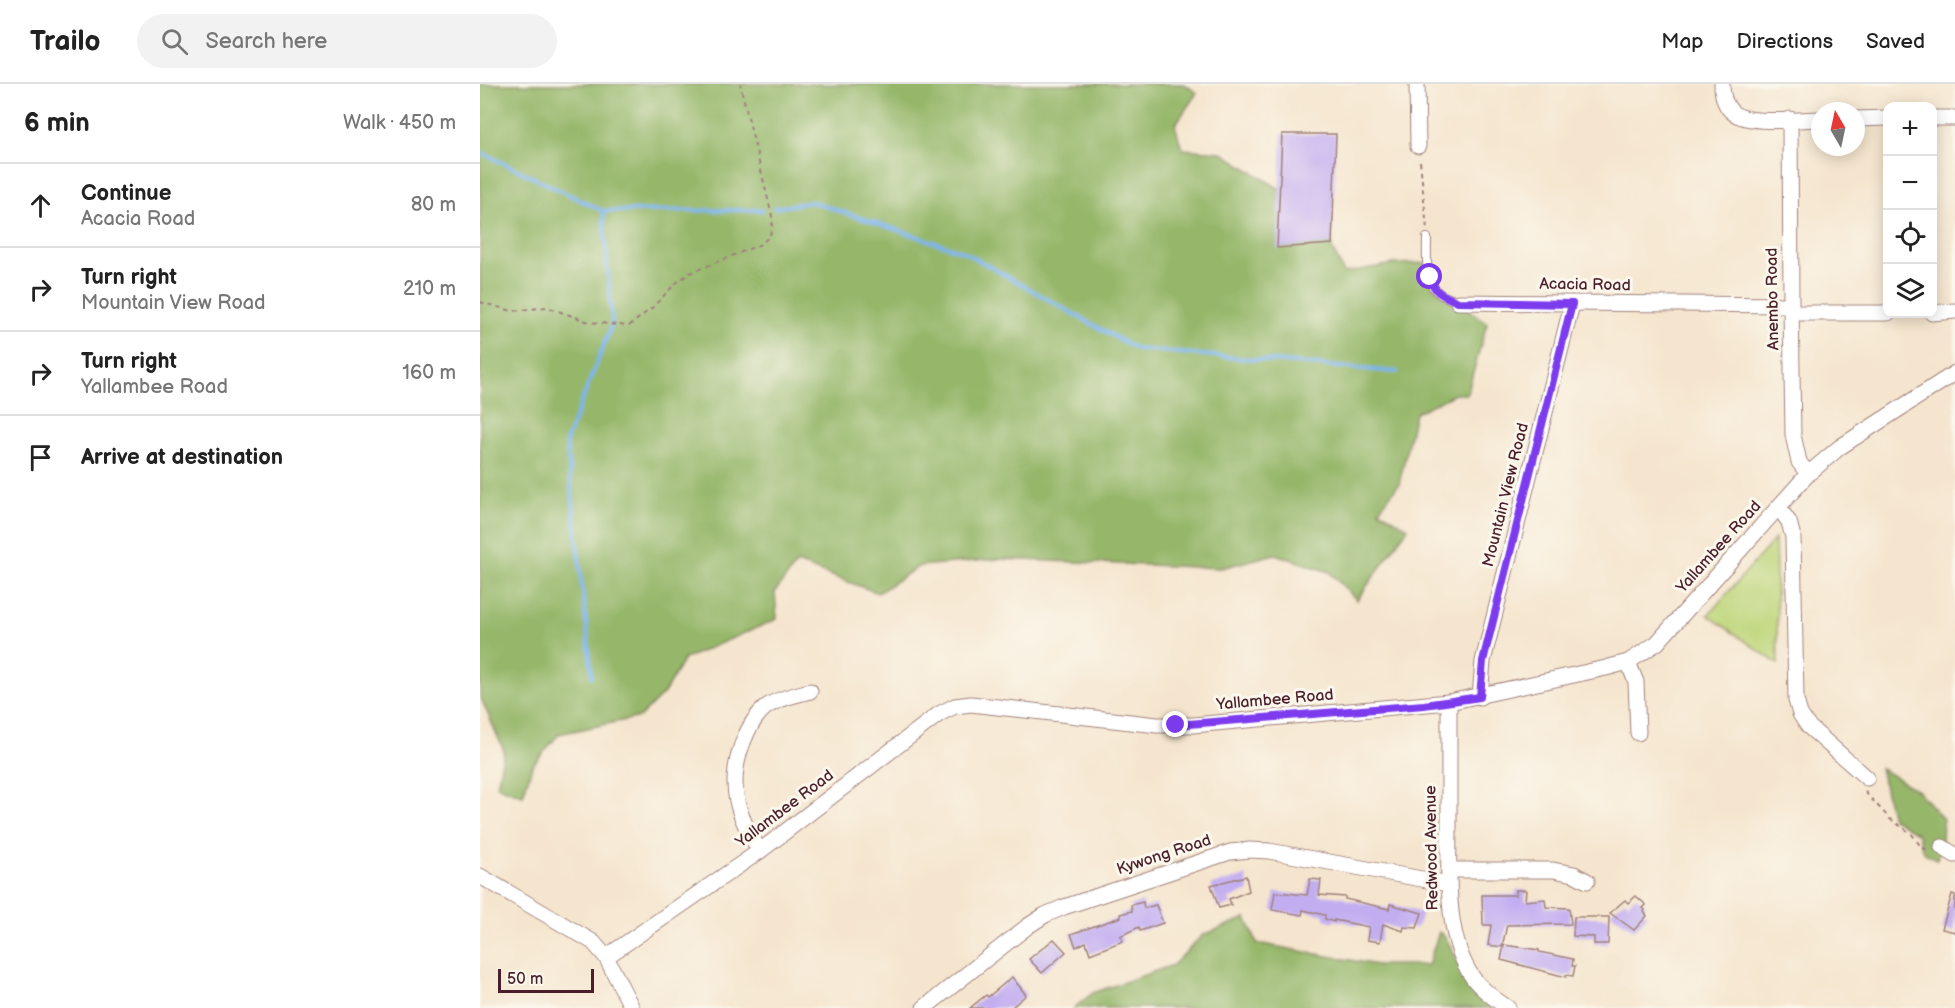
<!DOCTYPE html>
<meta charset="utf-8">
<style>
body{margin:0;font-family:"Balsamiq Sans",sans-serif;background:#f2f2f2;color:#222}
.controls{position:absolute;right:18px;top:18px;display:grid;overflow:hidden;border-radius:12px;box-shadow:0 3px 15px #0003}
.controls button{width:54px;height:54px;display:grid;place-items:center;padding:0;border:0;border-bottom:2px solid #e0e0e0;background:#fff;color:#222;font:30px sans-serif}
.compass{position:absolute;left:1331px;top:18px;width:54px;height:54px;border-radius:50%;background:#fff;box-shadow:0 3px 15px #0003;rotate:351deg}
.scale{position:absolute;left:18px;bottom:15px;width:96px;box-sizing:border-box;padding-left:6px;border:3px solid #4a1f2b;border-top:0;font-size:16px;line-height:21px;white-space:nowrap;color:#4a1f2b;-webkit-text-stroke:4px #fbf7ec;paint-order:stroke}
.stop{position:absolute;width:18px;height:18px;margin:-14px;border:4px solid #7c3aed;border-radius:50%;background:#fff}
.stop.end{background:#7c3aed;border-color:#fff;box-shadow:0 2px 6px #0008}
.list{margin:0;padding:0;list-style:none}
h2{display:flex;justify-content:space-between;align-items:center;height:78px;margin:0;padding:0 24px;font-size:26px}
h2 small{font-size:20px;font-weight:400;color:#767676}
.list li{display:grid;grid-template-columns:39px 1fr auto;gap:18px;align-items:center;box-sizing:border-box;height:84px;padding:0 24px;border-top:2px solid #e0e0e0}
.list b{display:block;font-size:22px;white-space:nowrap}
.list p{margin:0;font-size:20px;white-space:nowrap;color:#767676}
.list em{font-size:20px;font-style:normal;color:#767676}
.icon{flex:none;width:33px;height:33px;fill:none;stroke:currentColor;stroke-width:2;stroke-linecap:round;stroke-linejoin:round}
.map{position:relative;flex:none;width:1475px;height:924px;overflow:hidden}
header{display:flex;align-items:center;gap:36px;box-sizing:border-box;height:84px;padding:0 30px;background:#fff;border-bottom:2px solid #e0e0e0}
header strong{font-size:28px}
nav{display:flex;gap:33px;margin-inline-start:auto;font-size:21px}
.search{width:420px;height:54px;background:#f2f2f2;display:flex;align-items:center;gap:15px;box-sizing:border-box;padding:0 21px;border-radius:33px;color:#767676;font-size:22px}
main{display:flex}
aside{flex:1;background:#fff}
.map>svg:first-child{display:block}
</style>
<header>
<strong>Trailo</strong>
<div class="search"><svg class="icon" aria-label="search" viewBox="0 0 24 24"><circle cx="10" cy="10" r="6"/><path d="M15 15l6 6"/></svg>Search here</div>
<nav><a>Map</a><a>Directions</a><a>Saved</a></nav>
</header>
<main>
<aside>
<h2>6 min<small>Walk · 450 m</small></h2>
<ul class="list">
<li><svg class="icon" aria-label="ahead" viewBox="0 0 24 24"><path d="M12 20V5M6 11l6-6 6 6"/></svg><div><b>Continue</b><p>Acacia Road</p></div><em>80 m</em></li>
<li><svg class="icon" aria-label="right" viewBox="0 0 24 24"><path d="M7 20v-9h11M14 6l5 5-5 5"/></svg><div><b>Turn right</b><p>Mountain View Road</p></div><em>210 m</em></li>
<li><svg class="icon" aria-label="right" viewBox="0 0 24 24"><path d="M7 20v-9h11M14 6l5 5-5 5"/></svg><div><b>Turn right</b><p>Yallambee Road</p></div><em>160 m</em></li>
<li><svg class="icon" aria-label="arrive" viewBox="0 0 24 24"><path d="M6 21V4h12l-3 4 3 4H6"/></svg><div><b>Arrive at destination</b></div></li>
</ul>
</aside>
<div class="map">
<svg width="1475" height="924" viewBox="0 0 1475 924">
<rect width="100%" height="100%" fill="#fbf7ec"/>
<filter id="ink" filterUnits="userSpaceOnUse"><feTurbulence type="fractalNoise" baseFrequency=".0167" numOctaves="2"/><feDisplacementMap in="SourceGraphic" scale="12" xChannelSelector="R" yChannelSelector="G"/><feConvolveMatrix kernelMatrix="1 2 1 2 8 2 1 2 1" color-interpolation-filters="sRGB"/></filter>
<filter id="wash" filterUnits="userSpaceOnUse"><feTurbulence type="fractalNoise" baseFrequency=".008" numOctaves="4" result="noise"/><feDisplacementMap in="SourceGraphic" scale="24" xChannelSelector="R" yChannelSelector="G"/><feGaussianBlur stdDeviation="1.35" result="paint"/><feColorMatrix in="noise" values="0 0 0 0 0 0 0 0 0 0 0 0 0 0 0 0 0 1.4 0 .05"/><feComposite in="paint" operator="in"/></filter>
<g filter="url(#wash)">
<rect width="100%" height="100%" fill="#f5e5ce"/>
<polygon fill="#bed67a" stroke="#847a52" stroke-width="1.5" points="1295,455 1298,580 1228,531"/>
<g fill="#96b76a" stroke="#706b4a" stroke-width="1.5">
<polygon points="0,0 704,0 717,9 695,41 702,65 741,68 798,104 852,114 852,164 864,189 913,180 947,179 953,203 978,218 1007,239 987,310 975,310 935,329 919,400 899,426 928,444 877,516 849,488 795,470 741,484 519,475 439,482 398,509 317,479 295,508 297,535 204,575 184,609 160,633 79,650 52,682 43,711 17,702 24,667 0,612"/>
<polygon points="1400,684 1438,707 1463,735 1462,757 1457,775 1443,768 1438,750 1412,734"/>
<polygon points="766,834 777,859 897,881 948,881 959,848 966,854 993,908 1012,924 594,924 613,909 693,881 723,851"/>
</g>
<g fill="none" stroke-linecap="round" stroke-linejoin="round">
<g stroke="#7eb5ed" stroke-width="4">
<polyline points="0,68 123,127 282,126"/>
<polyline points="294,124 332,118 484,168 656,265 917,288"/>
<polyline points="112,593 86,357 132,240 123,127"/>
</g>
</g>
<g id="blocks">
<g fill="#c2adf1">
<polygon points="802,50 856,50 852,160 797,164"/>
<polygon points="766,792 769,807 749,815 751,821 739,824 731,801"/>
<polygon points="830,795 841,796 839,811 865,813 865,815 909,825 910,820 942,829 937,844 924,843 923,847 903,840 900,858 887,856 889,843 854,836 854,838 845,835 845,831 823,826 822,831 792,826 795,808 827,811"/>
<polygon points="1036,806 1046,806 1045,817 1065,815 1066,823 1089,824 1091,840 1027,841 1022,863 1008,861 1011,841 1003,841 1002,811 1036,811"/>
<polygon points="1472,810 1475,811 1475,848 1462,845"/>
<polygon points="1156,812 1166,821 1163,824 1165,826 1164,828 1167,832 1154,846 1130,829 1145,816 1148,819"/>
<polygon points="663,818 664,824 676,821 683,839 660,847 659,843 640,852 643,857 610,870 606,858 596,863 591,850 641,833 640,830 652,827 651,821"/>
<polygon points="1094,833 1129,833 1128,860 1114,860 1114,853 1093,852"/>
<polygon points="574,855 586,868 562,889 549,875"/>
<polygon points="1024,861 1059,866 1059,868 1093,875 1092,882 1095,882 1093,892 1086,891 1086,893 1021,876"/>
<polygon points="532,893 546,911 531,924 490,924 506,911 508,913"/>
</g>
</g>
</g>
<g filter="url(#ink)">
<use href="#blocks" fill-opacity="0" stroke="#a0827c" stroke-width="1.5"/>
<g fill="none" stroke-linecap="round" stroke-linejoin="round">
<defs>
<path id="service" d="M947,154C947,171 944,199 960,210C965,213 972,215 978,218"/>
<g id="minor">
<polyline points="937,0 938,62"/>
<path d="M1242,0C1242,9 1244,20 1251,27C1265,42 1319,35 1340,35"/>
<polyline points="1452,34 1475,34"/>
<polyline points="1310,35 1311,221 1313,351 1319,378 1328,390"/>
<polyline points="1376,35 1408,34"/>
<polyline points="978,218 1311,221"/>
<polyline points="1311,229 1408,229"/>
<polyline points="1452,229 1475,227"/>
<polyline points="1299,424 1309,438 1313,453 1316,616 1320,630 1328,642 1387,694"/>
<polyline points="1148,578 1156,598 1158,649"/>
<polyline points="1000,613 1003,577 1092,220"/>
<path d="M969,618C969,658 969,698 969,738C969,786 964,853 993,894C1002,906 1016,916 1028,924"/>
<polyline points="1462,763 1475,771"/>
<path d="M280,767C256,730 247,700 263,658C268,645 275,632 286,623C299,614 316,611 330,607"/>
<polyline points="969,786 1073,786 1094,790 1107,797"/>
<polyline points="0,792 113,858 126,873 152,924"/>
<polyline points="126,873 280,767 459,630 475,622 491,620 677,641 713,641 969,618 1126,584 1148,578 1177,559 1328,390 1360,363 1475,289"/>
<polyline points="444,924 548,842 565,831 584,823 750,768 770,766 789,767 969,800"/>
</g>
</defs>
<use href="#service" stroke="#a0827c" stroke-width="10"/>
<use href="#minor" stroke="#a0827c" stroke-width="17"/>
<g stroke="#a0827c" stroke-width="2" stroke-dasharray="4.5 4.5" stroke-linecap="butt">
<polyline points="940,77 947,145"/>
<polyline points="0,218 32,227 67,223 109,238 149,242 172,224 196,199 210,189 281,160 290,152 293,136 260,0"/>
<polyline points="1385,708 1410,735 1431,749 1442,764 1446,765 1447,763"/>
</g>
<use href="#service" stroke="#fff" stroke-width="8"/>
<use href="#minor" stroke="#fff" stroke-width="15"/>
</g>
</g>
<g fill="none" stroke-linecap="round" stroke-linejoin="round" filter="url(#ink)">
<path stroke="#7c3aed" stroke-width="8" d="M696,641L944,621L1000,613L1003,577L1092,220L978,218C962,211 955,210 950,193"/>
</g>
<g text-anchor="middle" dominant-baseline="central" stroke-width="6" stroke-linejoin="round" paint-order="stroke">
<g font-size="16" fill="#4a1f2b" stroke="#fbf7ec">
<text transform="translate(1105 201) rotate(1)">Acacia Road</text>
<text transform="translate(1293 215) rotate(-91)">Anembo Road</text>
<text transform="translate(1026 411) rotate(-76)">Mountain View Road</text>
<text transform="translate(1239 463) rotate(-48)">Yallambee Road</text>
<text transform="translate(795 616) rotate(-5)">Yallambee Road</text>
<text transform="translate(305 725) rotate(-37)">Yallambee Road</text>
<text transform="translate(952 764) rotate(-91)">Redwood Avenue</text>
<text transform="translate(684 771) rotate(-18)">Kywong Road</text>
</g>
</g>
</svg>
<div class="controls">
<button>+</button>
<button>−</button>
<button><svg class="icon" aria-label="locate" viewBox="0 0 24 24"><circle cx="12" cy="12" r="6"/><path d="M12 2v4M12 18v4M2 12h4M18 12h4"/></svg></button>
<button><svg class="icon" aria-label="layers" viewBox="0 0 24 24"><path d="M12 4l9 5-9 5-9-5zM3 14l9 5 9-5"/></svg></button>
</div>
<svg class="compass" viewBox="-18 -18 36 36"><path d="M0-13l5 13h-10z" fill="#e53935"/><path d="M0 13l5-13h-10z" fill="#767676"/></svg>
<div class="scale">50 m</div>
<div class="stop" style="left:950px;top:193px"></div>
<div class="stop end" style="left:696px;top:641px"></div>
</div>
</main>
